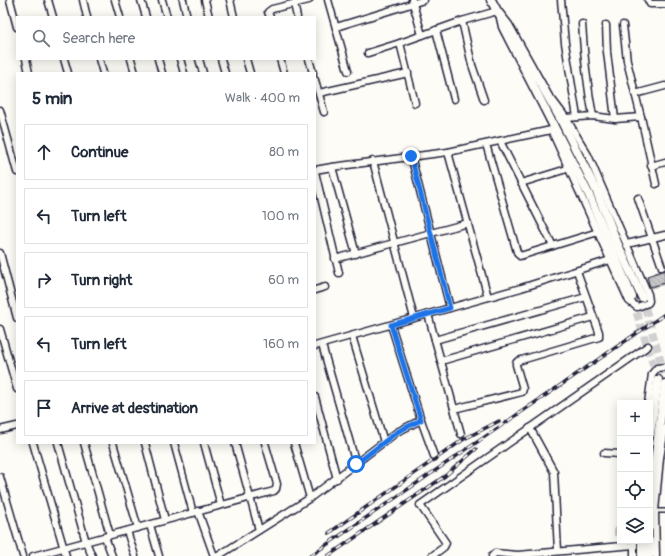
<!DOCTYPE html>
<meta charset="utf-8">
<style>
body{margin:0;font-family:Pangolin,sans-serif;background:#f2f2f3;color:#1f2937}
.controls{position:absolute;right:12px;bottom:12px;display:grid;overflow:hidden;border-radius:0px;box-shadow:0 2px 10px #0003}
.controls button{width:36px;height:36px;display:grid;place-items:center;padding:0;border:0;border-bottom:1px solid #e0e1e3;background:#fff;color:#1f2937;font:20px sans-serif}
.stop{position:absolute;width:12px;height:12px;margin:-9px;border:3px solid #1a73e8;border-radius:50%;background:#fff}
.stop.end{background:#1a73e8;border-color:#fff;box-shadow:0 1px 4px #0008}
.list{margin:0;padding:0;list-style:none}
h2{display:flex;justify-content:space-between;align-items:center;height:52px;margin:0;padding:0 16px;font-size:17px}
h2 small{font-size:13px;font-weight:400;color:#747a83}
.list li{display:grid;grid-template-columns:26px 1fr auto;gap:12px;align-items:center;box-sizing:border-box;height:56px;margin:0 8px 8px;padding:0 8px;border:1px solid #e0e1e3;border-radius:0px}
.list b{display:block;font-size:15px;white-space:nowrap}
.list em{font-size:13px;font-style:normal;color:#747a83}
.icon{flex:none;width:22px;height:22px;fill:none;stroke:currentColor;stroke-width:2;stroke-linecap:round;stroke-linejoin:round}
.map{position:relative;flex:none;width:665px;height:556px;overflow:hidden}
.search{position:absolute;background:#fff;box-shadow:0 2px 10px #0003;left:16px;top:16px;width:300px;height:44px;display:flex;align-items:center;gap:10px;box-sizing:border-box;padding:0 14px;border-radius:0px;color:#747a83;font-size:15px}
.panel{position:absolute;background:#fff;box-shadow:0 2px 10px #0003;left:16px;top:72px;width:300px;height:372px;border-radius:0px}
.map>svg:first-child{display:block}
</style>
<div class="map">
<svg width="665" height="556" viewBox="0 0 665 556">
<defs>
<pattern id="building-back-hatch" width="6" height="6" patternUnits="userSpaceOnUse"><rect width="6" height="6" fill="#c6c6c8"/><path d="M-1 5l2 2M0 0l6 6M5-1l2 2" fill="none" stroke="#aaaaad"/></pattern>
</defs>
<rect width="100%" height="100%" fill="#fdfcf7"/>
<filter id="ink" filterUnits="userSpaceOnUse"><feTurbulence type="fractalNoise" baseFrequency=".025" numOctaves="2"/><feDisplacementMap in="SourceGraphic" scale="8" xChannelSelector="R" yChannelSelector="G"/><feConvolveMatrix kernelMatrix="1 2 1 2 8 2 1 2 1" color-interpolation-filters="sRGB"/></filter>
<g filter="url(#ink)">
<g fill="#0003">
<polygon points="665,272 665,285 646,290 643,281 647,277"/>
<polygon points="616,527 620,527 620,535 614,536 614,530"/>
</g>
<polygon fill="url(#building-back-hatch)" stroke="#22223b" points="665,270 665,283 650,287 647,276"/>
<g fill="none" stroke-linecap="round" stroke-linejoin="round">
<g stroke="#d1d0d1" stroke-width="8" stroke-dasharray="8 4" stroke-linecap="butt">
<polyline points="642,297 665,376"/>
<polyline points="633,301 658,380"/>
</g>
<defs>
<polyline id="lane" points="655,511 665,511"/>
<g id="street">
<polyline points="10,0 17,27"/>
<polyline points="48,0 53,17"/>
<polyline points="83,0 87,17"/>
<polyline points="115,0 120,17"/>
<polyline points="141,0 146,17"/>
<polyline points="162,0 167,17"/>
<polyline points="183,0 187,17"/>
<polyline points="205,0 209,17"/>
<polyline points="230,0 234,17"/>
<polyline points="328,0 348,71"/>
<polyline points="412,0 422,35"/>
<polyline points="561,0 565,43 577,117"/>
<polyline points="648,0 650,4 665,4"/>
<polyline points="294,4 297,17"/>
<polyline points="270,17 268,12 272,9 309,0"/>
<polyline points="462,21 472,65 484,100"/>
<path d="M582,24C584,55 587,85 593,116"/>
<polyline points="606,25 607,52 615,119"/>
<polyline points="623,25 627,61 641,117"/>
<polyline points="336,27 424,0"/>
<polyline points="436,30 454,99"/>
<polyline points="368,53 400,43"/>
<polyline points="26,59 29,73"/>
<polyline points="64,59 68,73"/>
<polyline points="99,59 103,73"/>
<polyline points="131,59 135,73"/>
<polyline points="158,59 162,73"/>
<polyline points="180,59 184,73"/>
<polyline points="199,59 203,73"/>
<polyline points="221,59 225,73"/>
<polyline points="246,59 250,73"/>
<polyline points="280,59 284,73"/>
<polyline points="309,59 313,73"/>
<polyline points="315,80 324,112"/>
<polyline points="319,93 408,73"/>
<polyline points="635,94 665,86"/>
<polyline points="551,98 566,118 588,155 648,294 649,301 648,303 637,307 629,301 553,134"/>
<polyline points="415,103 400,43 462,21 497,11"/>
<polyline points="0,110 17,172"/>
<polyline points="566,118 593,116 615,119 641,117 656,184"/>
<polyline points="500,141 553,246"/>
<polyline points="486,144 517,252 520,256 598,232"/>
<polyline points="448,152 488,297"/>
<polyline points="411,156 450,308"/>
<polyline points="373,161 414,318"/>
<polyline points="651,166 665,162"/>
<polyline points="332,167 356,254"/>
<polyline points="315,170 332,167 448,152 551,130"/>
<polyline points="315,172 339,273"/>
<polyline points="521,183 570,168"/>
<polyline points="638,198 662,267"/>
<polyline points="627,244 665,235"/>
<polyline points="0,253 17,318"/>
<polyline points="335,259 468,223"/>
<polyline points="315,290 325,287"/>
<polyline points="428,314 461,434"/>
<polyline points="391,325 421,420 434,456"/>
<polyline points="0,329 17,389"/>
<polyline points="352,336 384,442"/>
<polyline points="435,340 586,297"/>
<polyline points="322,345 356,464"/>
<polyline points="315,346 521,288 610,260"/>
<polyline points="441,361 593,317"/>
<polyline points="315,397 337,479"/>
<polyline points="648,403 652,374 657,368 665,367"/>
<polyline points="454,409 522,392 523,389 516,365 516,363 518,361 599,337 599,332 577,271"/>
<polyline points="530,428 554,472 558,551"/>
<polyline points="0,430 17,426"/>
<polyline points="33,443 66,556"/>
<polyline points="58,443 86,542 92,556"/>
<polyline points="84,443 110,535"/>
<polyline points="113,443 138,528"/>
<polyline points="145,443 165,520"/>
<polyline points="174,443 193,513"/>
<polyline points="204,443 221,505"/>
<polyline points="235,443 259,530"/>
<polyline points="294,443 310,498"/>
<polyline points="604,453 620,454"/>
<polyline points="0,477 23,556"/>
<polyline points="198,511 214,556"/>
<polyline points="150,525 159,556"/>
<polyline points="127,531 135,556"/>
<polyline points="105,537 112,556"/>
<polyline points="634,541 634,556"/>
<polyline points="33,556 274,491 276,489 277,484 265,443"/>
<polyline points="218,556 310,498 397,432 421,420"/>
<polyline points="432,556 444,547 446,543 420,505 648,346"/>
<polyline points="492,556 495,553 518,555 634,545"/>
<polyline points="656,556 655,511 660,458 665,428"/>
</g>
<g id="secondary">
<polyline points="491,0 497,11 508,25 560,118 597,192 618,245 642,297"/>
<polyline points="501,18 503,27 589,195 632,297"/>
<polyline points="650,434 658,380"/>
<polyline points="650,526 653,476 665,384"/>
<polyline points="642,541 642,556"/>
<polyline points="649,541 649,556"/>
</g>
</defs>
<use href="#lane" stroke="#22223b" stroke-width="6"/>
<use href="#street" stroke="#22223b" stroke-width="9"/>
<use href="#secondary" stroke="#22223b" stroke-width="11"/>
<use href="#lane" stroke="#fdfcf7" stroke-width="3"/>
<use href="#street" stroke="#fdfcf7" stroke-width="6"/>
<use href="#secondary" stroke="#fdfcf7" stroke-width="8"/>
<defs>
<g id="rail">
<polyline points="329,533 464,439 499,421"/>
<polyline points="310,556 665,314"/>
<polyline points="328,556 445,476 476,449"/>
</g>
</defs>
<use href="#rail" stroke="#22223b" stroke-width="3.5"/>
<use href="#rail" stroke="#fdfcf7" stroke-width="2" stroke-dasharray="6" stroke-linecap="butt"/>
</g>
</g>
<g fill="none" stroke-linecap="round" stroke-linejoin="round" filter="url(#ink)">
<polyline stroke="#1a73e8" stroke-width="5" points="356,464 397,432 421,420 391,325 450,308 411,156"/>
</g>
</svg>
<div class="controls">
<button>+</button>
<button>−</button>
<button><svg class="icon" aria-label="locate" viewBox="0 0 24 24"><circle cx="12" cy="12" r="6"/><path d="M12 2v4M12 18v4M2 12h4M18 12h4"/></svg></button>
<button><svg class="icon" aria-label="layers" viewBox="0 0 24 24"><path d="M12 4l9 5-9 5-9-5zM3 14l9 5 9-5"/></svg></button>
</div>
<div class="stop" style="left:356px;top:464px"></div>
<div class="stop end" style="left:411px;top:156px"></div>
<div class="search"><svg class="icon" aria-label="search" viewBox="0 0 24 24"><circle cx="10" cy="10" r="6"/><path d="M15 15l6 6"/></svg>Search here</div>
<section class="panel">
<h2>5 min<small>Walk · 400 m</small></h2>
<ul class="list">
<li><svg class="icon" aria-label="ahead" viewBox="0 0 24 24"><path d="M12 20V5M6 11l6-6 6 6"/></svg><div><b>Continue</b></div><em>80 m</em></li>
<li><svg class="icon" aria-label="left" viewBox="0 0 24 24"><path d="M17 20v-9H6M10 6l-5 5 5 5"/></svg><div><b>Turn left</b></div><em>100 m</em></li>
<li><svg class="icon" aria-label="right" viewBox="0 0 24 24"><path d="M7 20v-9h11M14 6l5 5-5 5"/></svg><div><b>Turn right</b></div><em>60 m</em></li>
<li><svg class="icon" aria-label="left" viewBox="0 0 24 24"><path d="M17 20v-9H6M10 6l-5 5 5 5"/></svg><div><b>Turn left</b></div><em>160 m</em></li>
<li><svg class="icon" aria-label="arrive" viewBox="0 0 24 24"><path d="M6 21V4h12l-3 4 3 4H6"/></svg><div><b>Arrive at destination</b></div></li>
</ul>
</section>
</div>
